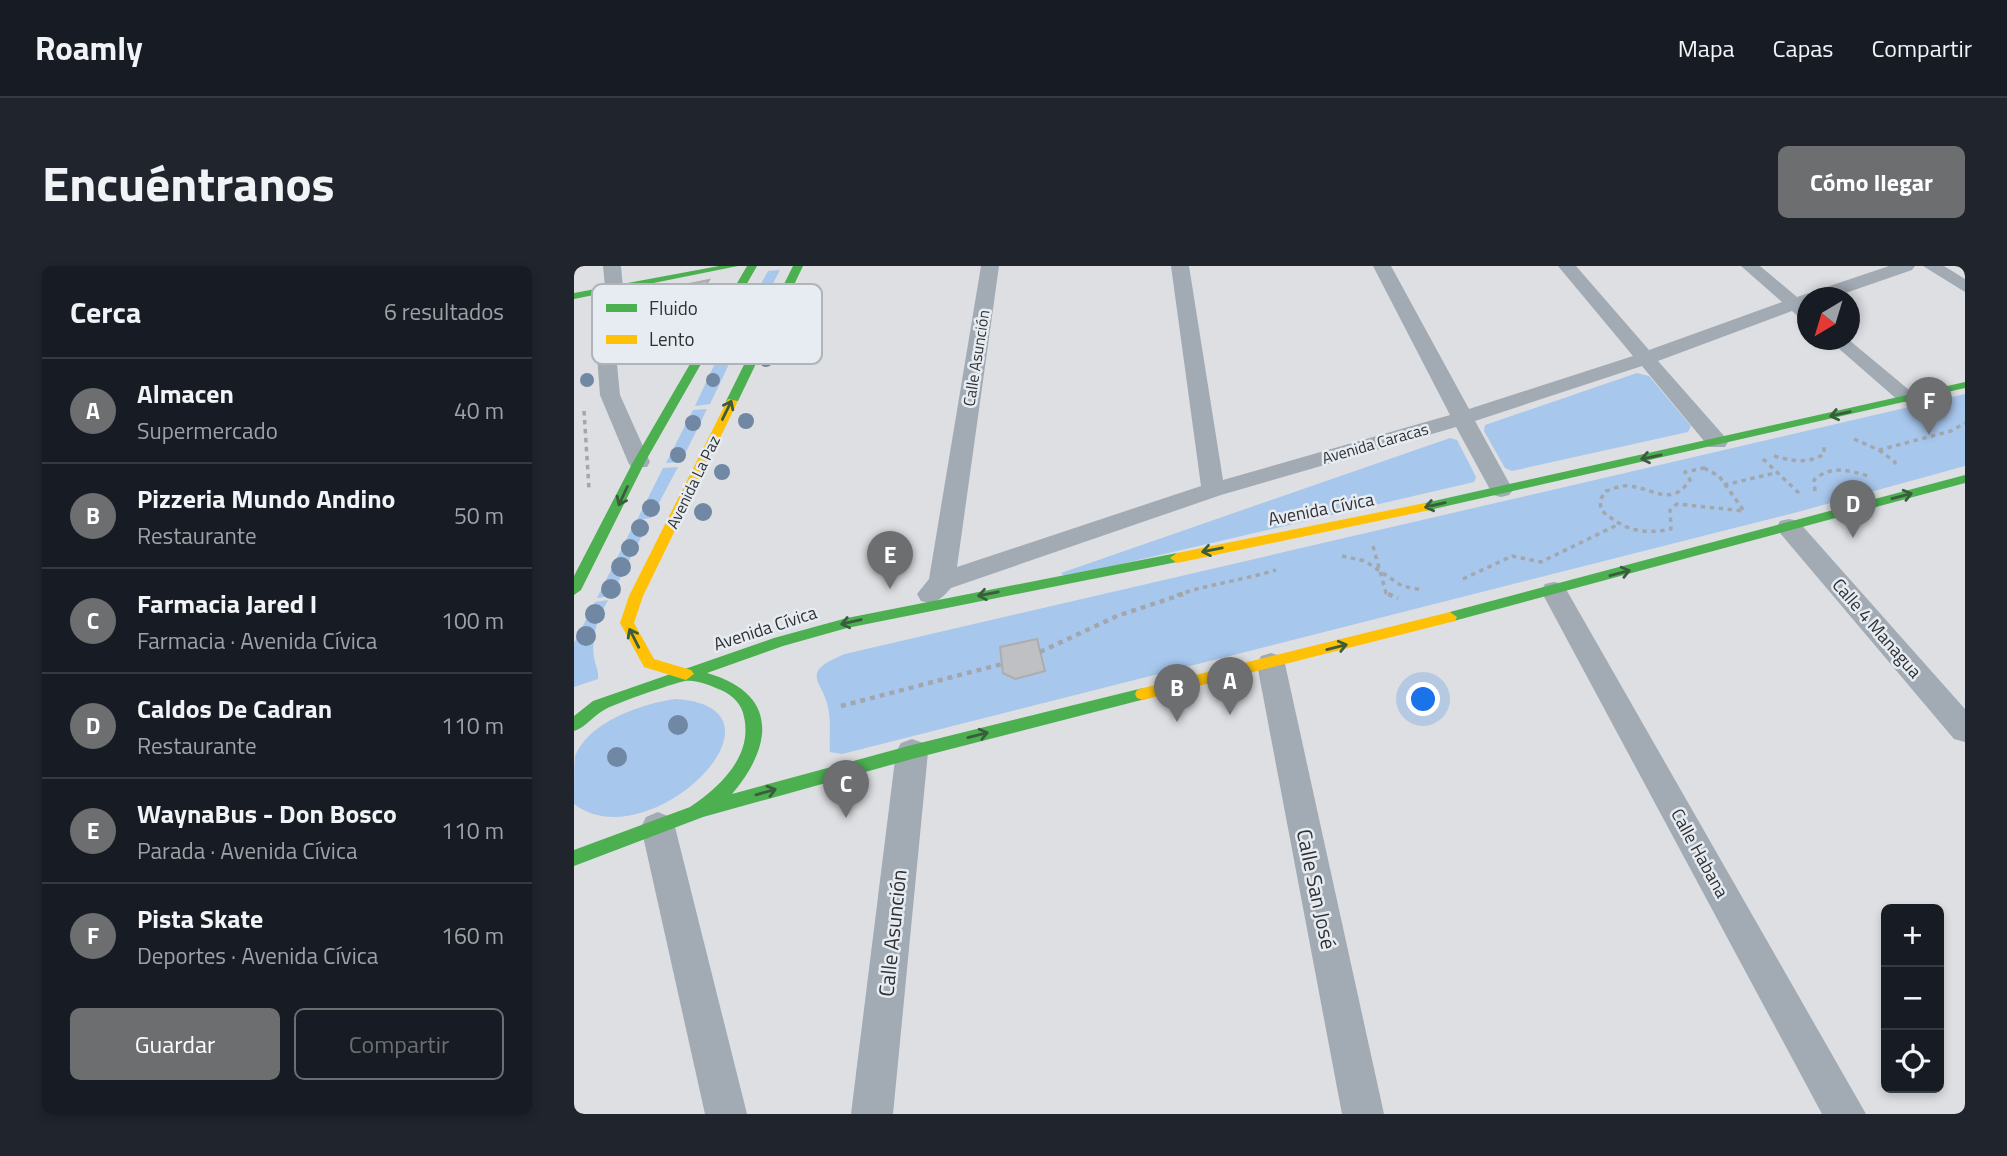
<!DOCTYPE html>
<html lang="es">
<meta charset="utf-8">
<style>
body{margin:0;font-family:"Titillium Web",sans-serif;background:#20242c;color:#f1f3f6}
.controls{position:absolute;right:21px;bottom:21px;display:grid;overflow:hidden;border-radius:10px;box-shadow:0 4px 10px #0003}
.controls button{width:63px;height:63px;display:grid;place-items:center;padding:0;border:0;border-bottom:2px solid #363941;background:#171b24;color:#f1f3f6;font:35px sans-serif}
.compass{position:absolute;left:1223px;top:21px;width:63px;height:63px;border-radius:50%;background:#171b24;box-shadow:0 4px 10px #0003;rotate:218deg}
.you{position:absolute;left:850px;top:434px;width:24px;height:24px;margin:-18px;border:5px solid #fff;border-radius:50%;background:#1a73e8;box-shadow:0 0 0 10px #1a73e833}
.badge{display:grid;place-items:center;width:46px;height:46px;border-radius:50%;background:#6c6e70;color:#fff;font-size:23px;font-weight:700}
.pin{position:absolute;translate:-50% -58px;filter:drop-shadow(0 2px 4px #0008)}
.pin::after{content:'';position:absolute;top:37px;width:24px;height:21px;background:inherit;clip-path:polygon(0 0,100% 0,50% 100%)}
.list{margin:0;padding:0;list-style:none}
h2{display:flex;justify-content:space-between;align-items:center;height:91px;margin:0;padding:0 28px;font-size:30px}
h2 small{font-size:23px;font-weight:400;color:#9ea1a6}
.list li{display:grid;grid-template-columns:46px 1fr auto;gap:21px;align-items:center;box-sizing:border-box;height:105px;padding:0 28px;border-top:2px solid #363941}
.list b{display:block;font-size:26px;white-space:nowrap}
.list p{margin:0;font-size:23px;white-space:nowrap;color:#9ea1a6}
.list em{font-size:23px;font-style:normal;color:#9ea1a6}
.actions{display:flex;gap:14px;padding:21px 28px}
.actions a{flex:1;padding:16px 0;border:2px solid #6c6e70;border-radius:10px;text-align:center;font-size:24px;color:#6c6e70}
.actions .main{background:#6c6e70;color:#fff}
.icon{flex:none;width:38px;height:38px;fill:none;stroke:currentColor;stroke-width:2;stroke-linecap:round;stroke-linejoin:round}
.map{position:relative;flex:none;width:1391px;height:848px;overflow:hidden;border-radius:10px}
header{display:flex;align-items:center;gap:42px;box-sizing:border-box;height:98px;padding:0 35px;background:#171b24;border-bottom:2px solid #363941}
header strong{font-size:33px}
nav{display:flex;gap:38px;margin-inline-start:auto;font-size:24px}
.intro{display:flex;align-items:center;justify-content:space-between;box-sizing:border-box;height:168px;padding:0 42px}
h1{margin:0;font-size:49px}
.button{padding:18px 32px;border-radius:10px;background:#6c6e70;color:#fff;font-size:24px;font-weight:700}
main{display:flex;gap:42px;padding:0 42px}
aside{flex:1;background:#171b24;border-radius:10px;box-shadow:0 4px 10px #0003}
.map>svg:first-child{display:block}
</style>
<header>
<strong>Roamly</strong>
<nav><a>Mapa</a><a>Capas</a><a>Compartir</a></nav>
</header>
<div class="intro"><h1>Encuéntranos</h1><a class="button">Cómo llegar</a></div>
<main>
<aside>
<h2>Cerca<small>6 resultados</small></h2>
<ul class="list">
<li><span class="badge">A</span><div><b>Almacen</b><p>Supermercado</p></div><em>40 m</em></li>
<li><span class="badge">B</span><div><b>Pizzeria Mundo Andino</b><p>Restaurante</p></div><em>50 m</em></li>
<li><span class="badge">C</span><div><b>Farmacia Jared I</b><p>Farmacia · Avenida Cívica</p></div><em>100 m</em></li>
<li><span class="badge">D</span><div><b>Caldos De Cadran</b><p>Restaurante</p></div><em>110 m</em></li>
<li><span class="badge">E</span><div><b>WaynaBus - Don Bosco</b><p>Parada · Avenida Cívica</p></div><em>110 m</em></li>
<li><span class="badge">F</span><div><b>Pista Skate</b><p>Deportes · Avenida Cívica</p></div><em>160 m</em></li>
</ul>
<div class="actions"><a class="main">Guardar</a><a>Compartir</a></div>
</aside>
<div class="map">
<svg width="1391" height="848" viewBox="0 0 1391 848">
<rect width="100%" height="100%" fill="#dddfe2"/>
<g fill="#a8c7ed">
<polygon points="206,4 186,42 173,43 194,5"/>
<polygon points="157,94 136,138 121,140 142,95"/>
<polygon points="1063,107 1075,110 1117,160 1114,166 938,205 931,202 910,165 911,159"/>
<path d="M1391,128V200L1220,247L268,488L256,486C255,473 257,460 255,447C252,415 221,408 271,388Z"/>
<polygon points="133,143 107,196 92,197 119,144"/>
<polygon points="876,172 883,174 902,211 900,216 491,311 487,307"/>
<polygon points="104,201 77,252 63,254 89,202"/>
<polygon points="74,258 37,330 23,332 59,260"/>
<path d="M34,334C24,353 17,368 20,391C21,399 25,405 24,413L0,421V377L21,336Z"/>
<path d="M101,433C231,441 75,596 0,538C0,525 0,502 1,490C15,455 68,438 101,433Z"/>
</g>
<g fill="#bec0c3" stroke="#acadaf" stroke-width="2">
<polygon points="135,14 128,24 143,22 114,69 61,73 55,30"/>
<polygon points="463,373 471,405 441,413 429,407 426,381"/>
</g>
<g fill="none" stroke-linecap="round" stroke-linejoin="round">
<g stroke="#a2a7ae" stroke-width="3.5" stroke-dasharray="4.5 4.5" stroke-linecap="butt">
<polyline points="10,145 15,223"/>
<polyline points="1280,173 1305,184 1377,165 1391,157"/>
<polyline points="1305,184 1321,196 1321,203"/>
<path d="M1200,190C1218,195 1234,198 1250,188V178"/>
<polyline points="1189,193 1226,228"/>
<path d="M1130,202L1145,210L1170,245L1103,238L1096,244L1097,263C1067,269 1050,264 1027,244L1026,234L1032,225C1039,223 1047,219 1054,220C1080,222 1097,242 1116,214L1111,206Z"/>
<polyline points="1150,219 1201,207"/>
<path d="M1241,225L1240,214C1256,199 1275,204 1294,210"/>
<polyline points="799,280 812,327 818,329"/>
<polyline points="768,290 791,295 828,320 848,324"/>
<polyline points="889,313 938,290 967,296 1045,258"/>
<path d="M603,329C636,318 669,314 702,304"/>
</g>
<g stroke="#a2a7ae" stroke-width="4.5" stroke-dasharray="5 5" stroke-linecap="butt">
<polyline points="814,328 824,332"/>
<polyline points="466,386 543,350 609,328"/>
<polyline points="267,440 428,398"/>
</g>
<g fill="#a2aab4" fill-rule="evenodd">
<polygon points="29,0 47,0 49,23 46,27 36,27 46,129 76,196 73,201 57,201 54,196 26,129 18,25 21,21 31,21"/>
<path d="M407,0H425L383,301L627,220L597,0H615L649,214L876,149L799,0H817L895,143L1059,90L984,0H1002L1075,84L1208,36L1167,0H1186L1223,31L1315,0H1341L1338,4L1257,32H1234V53L1226,52L1218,45L1084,95L1151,171L1154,176L1151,181H1135L1068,100L901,155L939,224L935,229L927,231L919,229L882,161L647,229L377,322C367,333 362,339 347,335L343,328L355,313Z"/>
<polygon points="1349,0 1370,0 1391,13 1391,26"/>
<polygon points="1255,74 1275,74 1340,128 1343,132 1340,136 1326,136"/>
<polygon points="1215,253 1224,255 1391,443 1391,476 1380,473 1206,267 1203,261 1206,255"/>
<polygon points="980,316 989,318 993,325 1292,848 1248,848 967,325 971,318"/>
<polygon points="697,387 707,390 711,398 810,848 768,848 683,398 687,390"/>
<polygon points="338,473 349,477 354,486 319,848 277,848 322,486 327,477"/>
<polygon points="84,546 96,551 101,561 173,848 131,848 67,561 72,551"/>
</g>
<g fill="#4caf50" fill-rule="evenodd">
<polygon points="145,0 164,0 0,33 0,27"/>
<polygon points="173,0 183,0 71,196 7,324 0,329 0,310 59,196"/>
<polygon points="219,0 229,0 164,135 154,137 152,135"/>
<polygon points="1391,116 1391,122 851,245 845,241 851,237"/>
<polygon points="1391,209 1391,217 876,356 869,351 876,346"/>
<path d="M603,287L610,292L608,295L273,362L209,380L133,407C204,427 200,479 158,528L338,479L569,422L575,424L577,428L575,432L338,493L129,551L0,600V584L116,541C146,521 179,490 170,451C168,438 158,429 147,424C138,420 121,413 111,415C97,418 42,437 30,444C19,450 12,461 0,465V450L19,435L200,372L273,352Z"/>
</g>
<g fill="#ffc107" fill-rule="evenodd">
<polygon points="154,133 164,135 69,330 60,357 80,393 117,404 120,408 112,414 70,401 46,357 55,330"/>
<polygon points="851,237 857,241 856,244 603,297 596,292 603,287"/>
<polygon points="876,346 883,351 881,355 569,434 563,432 561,428 563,424 569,422"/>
</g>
</g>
<g fill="#7088a3">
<circle cx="192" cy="94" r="7"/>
<circle cx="13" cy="114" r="7"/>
<circle cx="139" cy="114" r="7"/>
<circle cx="172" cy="155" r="8"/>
<circle cx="119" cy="157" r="8"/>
<circle cx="104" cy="189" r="8"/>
<circle cx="148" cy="206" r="8"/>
<circle cx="77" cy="242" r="9"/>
<circle cx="129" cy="246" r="9"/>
<circle cx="66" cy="262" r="9"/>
<circle cx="56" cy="282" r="9"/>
<circle cx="47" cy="301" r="10"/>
<circle cx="37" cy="323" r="10"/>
<circle cx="21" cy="348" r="10"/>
<circle cx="12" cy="370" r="10"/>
<circle cx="104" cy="459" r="10"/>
<circle cx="43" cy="491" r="10"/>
</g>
<defs><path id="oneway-shaft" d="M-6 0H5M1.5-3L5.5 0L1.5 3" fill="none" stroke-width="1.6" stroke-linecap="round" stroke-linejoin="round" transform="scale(1.75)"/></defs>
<g stroke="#395d3d">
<use href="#oneway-shaft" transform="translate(153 144) rotate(-64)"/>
<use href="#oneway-shaft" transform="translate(1266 148) rotate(167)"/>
<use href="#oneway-shaft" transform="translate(1077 191) rotate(168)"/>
<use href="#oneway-shaft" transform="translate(49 230) rotate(115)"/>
<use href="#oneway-shaft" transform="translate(1328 230) rotate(-15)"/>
<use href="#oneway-shaft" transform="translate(861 239) rotate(167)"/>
<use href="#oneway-shaft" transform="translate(638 284) rotate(169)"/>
<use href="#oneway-shaft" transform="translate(1046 307) rotate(-15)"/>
<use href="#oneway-shaft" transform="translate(414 328) rotate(169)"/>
<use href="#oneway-shaft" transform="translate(277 356) rotate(167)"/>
<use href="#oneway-shaft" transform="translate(60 372) rotate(-117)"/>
<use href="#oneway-shaft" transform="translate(763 381) rotate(-14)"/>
<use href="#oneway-shaft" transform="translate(404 469) rotate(-14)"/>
<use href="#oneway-shaft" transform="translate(192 526) rotate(-16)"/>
</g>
<g text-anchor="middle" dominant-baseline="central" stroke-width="5" stroke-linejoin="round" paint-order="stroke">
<g font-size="16" fill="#2f3133" stroke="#e7ecf2">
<text transform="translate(402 92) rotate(-81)">Calle Asunción</text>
<text transform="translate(801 177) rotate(-16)">Avenida Caracas</text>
<text transform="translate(119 216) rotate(-64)">Avenida La Paz</text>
</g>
<g font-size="18" fill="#2f3133" stroke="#e7ecf2">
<text transform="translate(747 243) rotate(-11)">Avenida Cívica</text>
<text transform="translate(191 362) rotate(-18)">Avenida Cívica</text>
<text transform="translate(1303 362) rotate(49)">Calle 4 Managua</text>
<text transform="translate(1126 587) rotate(61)">Calle Habana</text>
</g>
<g font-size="21" fill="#2f3133" stroke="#e7ecf2">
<text transform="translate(743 623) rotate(78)">Calle San José</text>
<text transform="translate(318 667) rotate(-84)">Calle Asunción</text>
</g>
</g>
<rect x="18" y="18" width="230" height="80" rx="10" fill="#e7ecf2" stroke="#b0b4b9" stroke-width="2"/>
<rect x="32" y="38" width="31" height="8" fill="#4caf50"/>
<rect x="32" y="69" width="31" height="9" fill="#ffc107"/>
<g font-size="19" fill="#2f3133">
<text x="75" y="49">Fluido</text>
<text x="75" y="80">Lento</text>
</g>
</svg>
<div class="controls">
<button>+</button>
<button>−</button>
<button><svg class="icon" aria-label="locate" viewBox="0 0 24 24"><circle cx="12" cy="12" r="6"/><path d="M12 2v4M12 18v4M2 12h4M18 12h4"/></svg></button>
</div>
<svg class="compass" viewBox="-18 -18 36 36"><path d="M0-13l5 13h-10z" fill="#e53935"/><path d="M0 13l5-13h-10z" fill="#9ea1a6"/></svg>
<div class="you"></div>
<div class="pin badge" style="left:656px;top:449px">A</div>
<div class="pin badge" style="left:603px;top:456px">B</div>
<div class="pin badge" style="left:272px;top:552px">C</div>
<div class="pin badge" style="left:1279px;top:272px">D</div>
<div class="pin badge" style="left:316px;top:323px">E</div>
<div class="pin badge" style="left:1355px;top:169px">F</div>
</div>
</main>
